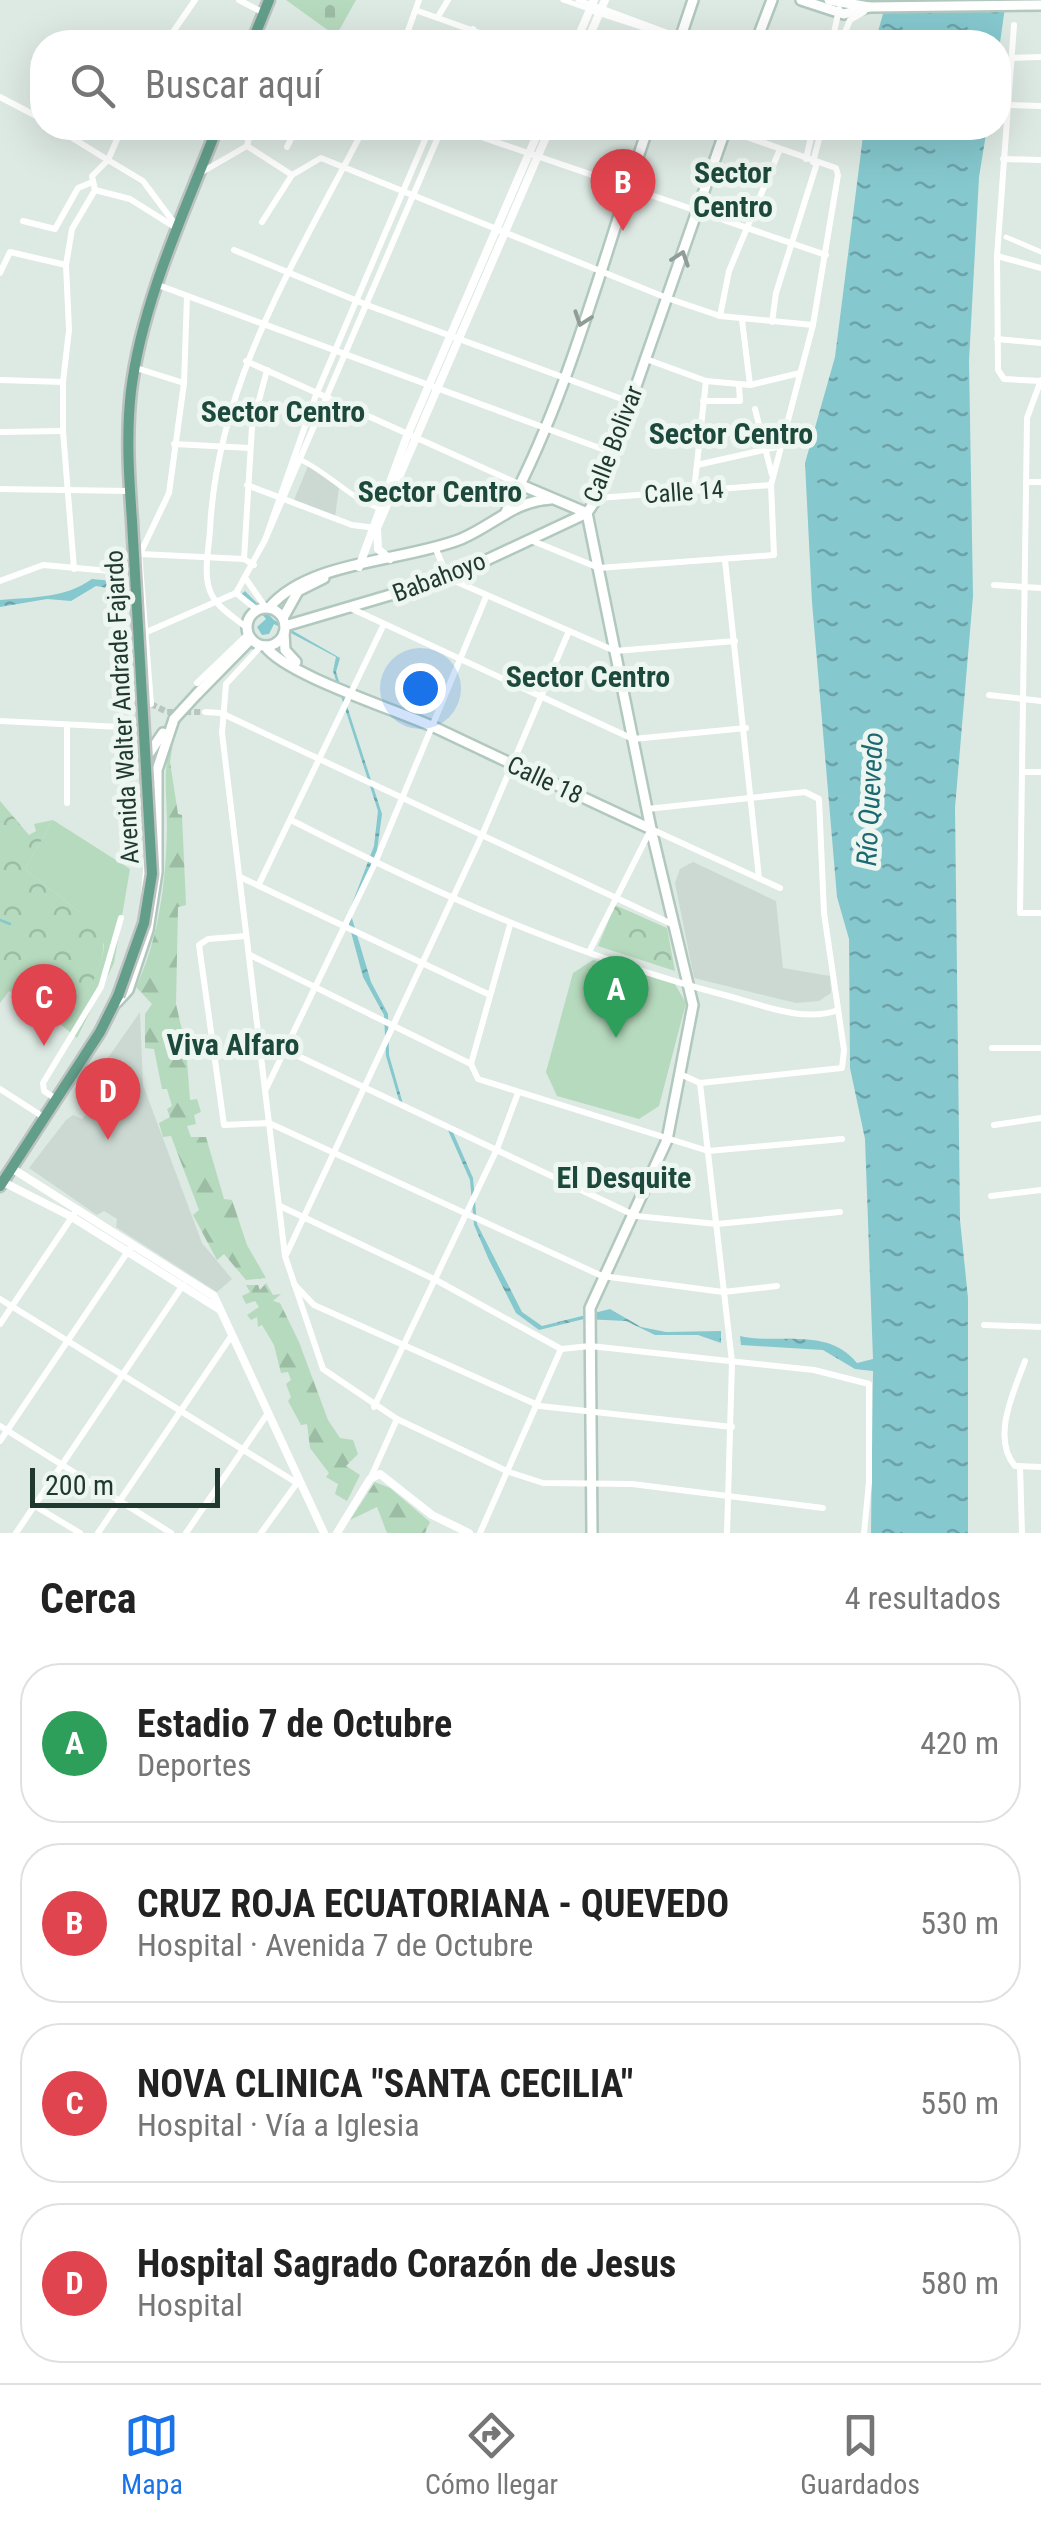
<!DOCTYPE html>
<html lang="es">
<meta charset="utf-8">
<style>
body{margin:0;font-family:"Roboto Condensed",sans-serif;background:#f2f2f2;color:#222}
.scale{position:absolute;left:30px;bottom:25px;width:190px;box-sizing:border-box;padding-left:10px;border:5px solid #1f3830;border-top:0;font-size:28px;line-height:35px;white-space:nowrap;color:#1f3830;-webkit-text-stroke:8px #edf6f1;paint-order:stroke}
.you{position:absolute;left:420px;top:688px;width:35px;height:35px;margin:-25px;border:8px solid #fff;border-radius:50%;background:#1a73e8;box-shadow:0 0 0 15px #1a73e833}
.badge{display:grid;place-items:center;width:65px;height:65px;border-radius:50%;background:#1a73e8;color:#fff;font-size:32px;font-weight:700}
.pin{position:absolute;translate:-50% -82px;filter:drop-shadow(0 2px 5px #0008)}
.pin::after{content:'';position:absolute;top:52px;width:35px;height:30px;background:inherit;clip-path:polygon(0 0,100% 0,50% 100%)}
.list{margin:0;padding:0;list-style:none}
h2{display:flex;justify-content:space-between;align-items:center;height:130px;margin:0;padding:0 40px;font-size:42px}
h2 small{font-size:32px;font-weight:400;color:#767676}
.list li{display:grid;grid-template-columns:65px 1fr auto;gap:30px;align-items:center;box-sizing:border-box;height:160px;margin:0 20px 20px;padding:0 20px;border:2px solid #e0e0e0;border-radius:40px}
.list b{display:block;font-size:38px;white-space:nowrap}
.list p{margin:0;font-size:32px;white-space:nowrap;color:#767676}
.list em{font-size:32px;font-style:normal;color:#767676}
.icon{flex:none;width:55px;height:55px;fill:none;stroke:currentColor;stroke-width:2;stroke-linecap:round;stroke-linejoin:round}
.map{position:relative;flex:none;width:1041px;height:1533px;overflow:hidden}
.search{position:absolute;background:#fff;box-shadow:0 10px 40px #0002;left:30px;right:30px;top:30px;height:110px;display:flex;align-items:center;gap:25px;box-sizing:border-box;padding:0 35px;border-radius:40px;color:#767676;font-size:38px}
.sheet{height:850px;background:#fff}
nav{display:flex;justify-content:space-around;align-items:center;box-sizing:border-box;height:140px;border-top:2px solid #e0e0e0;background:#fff;font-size:28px;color:#767676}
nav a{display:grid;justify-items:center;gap:5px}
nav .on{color:#1a73e8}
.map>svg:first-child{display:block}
</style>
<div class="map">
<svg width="1041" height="1533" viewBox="0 0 1041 1533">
<defs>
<pattern id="forest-firs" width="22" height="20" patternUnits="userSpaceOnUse" patternTransform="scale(2.5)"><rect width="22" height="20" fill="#b6dabd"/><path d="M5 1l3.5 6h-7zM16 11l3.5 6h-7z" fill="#9cbca3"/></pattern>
<pattern id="cemetery-stones" width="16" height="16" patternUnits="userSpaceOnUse" patternTransform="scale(2.5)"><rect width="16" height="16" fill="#b6dabd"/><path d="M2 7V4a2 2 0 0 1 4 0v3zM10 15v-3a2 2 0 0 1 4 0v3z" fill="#9cbca3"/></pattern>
<pattern id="park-crowns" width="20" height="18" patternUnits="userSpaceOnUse" patternTransform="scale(2.5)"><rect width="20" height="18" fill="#b6dabd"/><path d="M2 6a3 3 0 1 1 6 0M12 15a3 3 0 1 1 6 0" fill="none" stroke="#9cbca3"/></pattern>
<pattern id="water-ripples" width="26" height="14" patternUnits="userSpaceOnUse" patternTransform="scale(2.5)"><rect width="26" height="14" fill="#85c8ce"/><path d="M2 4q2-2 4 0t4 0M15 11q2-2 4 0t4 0" fill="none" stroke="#6ca3a8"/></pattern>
</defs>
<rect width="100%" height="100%" fill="#dde9e3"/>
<g fill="#ccd9d2">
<polygon points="308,466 339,488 335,517 294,500"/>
<polygon points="693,862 776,901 783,968 830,976 831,993 819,1001 796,1003 694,978 675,883 680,869"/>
<polygon points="140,1012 143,1085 202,1243 232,1279 217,1292 116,1227 117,1219 104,1211 97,1215 29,1168 66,1120 73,1115 82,1119 90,1110 83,1099 87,1088"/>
</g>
<g fill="#b6dabd">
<path d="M53,820L130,869L114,963L77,1038L60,1024C79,1001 103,976 104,944L78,911L25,869Z"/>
<polygon points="593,960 673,981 686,1003 659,1106 639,1119 557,1096 546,1072 573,973"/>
</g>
<g fill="url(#forest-firs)">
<path d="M175,729L170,762L178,814L182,815L186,905L178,907L176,1004L186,1048L190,1100L197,1099L201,1112L194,1115L196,1124L187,1126L191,1137H206L224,1199L232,1200L247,1245L266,1278L246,1280L224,1254L217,1260L193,1215L199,1210L171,1136L163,1137L159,1123L170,1117L167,1109L172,1106L167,1089H162L154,1049L145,1048V1014L152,1004L136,987C159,938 166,882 167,828C167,789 161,767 175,729Z"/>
<polygon points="266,1283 273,1295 281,1294 273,1301 280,1303 299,1342 328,1420 340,1438 353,1440 358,1454 346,1466 360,1475 347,1501 335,1494 338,1484 326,1477 329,1473 310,1448 307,1424 301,1425 288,1401 291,1397 286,1384 291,1380 288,1372 281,1373 274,1345 262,1325 258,1327 257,1317 251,1320 247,1315 259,1307 255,1301 246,1304 242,1296 250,1292 246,1285 258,1285 260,1290"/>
<polygon points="375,1482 390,1488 430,1522 425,1533 387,1533 377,1507 350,1520"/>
</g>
<polygon fill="url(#cemetery-stones)" points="286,0 356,0 336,36"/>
<g fill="url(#park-crowns)">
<path d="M0,801L29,835L36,831L34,824L53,820L25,869L78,911L103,940C106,974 80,999 60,1024L38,999H20L9,991L0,1003Z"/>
<polygon points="615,905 667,928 675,971 598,946"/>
</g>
<g fill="url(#water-ripples)">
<polygon points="887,0 1006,0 999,50 998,42 875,42"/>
<path d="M864,128H987L979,177L969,361L973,596L955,808L960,1220L968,1298V1533H871L873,1371L855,1369L823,1350L741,1345L740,1336C778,1345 827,1326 857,1363L873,1359L865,1139L850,1068L849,939L837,897L812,602L805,463L835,357Z"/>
<path d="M92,579L124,582V591L96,586L71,601L47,599L0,607V600C35,597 65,598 92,579Z"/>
<polygon points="245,591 274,620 340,658 336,672 382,814 376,858 351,915 371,982 388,1014 389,1055 403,1104 452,1130 473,1178 477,1224 522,1312 542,1326 610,1309 641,1327 666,1332 721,1331 721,1343 698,1335 655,1335 626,1321 584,1319 539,1330 516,1313 489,1260 474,1225 470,1180 447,1128 401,1107 386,1056 384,1015 363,977 347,917 374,846 378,811 333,671 336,657 274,624 269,634 262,635 257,627 266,619 253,603 239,596"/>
</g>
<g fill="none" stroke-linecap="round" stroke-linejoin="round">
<polyline stroke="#85c8ce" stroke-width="2.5" points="0,920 10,924"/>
<polyline stroke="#b7c6bf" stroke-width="6" stroke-dasharray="6 3" stroke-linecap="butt" points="151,704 167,712 205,712"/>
<defs>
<g id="secondary">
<polyline points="801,0 844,14 869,7"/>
<polyline points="829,0 869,7 1041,5"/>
<polyline points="679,42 693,0"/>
<polyline points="756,42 772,0"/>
<polyline points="521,485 587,513"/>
<path d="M506,512C569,396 604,253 648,128"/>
<path d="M269,608C309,560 403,562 461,539C494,525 514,501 551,499"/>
<circle cx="266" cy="627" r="19"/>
<polyline points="283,618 298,591 324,578"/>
<polyline points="285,626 448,578 587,513"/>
<polyline points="284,633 285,650 296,662"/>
<path d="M265,646C287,676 398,710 436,728C508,762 579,796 651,829"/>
<polyline points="197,694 251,639"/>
<polyline points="148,755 163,733"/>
<polyline points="117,1002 128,990 148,930 157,872 157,770 174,719"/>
<polyline points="592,1533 590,1308 667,1140 693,1005 651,829 587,513 597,498 726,128"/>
</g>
<g id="primary">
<polyline points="252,42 269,0"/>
<path d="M132,521C129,478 126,434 131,391C142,301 185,211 217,128"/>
<polyline points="0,1186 100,1032 118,996"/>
</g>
</defs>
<use href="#secondary" stroke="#b1c8be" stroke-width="14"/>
<use href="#primary" stroke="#bcc3c1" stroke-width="15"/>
<g stroke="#fff" stroke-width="5">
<polyline points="563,0 589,9"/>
<polyline points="578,0 592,5"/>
<polyline points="763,143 768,128"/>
<polyline points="1006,237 1041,252"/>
<path d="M301,460C329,473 348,497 378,508"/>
</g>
<g stroke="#fff" stroke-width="6">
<polyline points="239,0 264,13"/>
<polyline points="592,5 692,42"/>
<polyline points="590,10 679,39"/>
<polyline points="418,11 505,42"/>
<polyline points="439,15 448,0"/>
<polyline points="1014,25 997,256 998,370 1004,379 1041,381"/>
<polyline points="257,31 281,42"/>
<polyline points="97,36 114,42"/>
<polyline points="166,42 195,0"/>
<polyline points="333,42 334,39"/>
<polyline points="404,42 419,0"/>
<polyline points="467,42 473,29"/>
<polyline points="832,42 839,9"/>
<polyline points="841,42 850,20 864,12"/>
<polyline points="1012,58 1041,57"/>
<polyline points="0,97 42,119"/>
<polyline points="1008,105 1041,106"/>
<polyline points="56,128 108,160 122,128"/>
<polyline points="430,128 316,395 265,540 442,128"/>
<polyline points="455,128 826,255"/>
<polyline points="247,146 251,128"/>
<polyline points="287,147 296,128"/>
<polyline points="806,159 813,128"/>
<polyline points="1003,159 1041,160"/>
<polyline points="813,162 822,128"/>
<polyline points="202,172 247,146 292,175 321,158 667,298 720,316 813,325"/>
<polyline points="95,190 130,199 173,226"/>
<polyline points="23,221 55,229 78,188 90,183"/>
<polyline points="262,222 292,175"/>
<polyline points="234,250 367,305 630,402"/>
<polyline points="997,256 1041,268"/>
<polyline points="0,273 10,252 66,265"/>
<polyline points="158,285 613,453"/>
<polyline points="720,316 729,271 780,149"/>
<polyline points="742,320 750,385 800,373"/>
<polyline points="772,322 776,293 817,163"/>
<polyline points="997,339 1041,343"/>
<polyline points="646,359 706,381 750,385"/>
<polyline points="246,361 521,485"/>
<polyline points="136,368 184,383 169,493 140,554 244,559 254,565"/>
<polyline points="0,380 63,382"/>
<polyline points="1041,380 1027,418 1020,913 1041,913"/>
<polyline points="184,383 187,296"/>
<polyline points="703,401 740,401 739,387"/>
<polyline points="755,409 772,475"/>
<polyline points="0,432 63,431"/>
<polyline points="174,444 250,448"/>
<polyline points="697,465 781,446"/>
<polyline points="1027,482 1041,482"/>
<polyline points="247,485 352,525 376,528"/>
<polyline points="0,489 130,491"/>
<polyline points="694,491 706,381"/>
<polyline points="598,498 771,485"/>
<polyline points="528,539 599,568 774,555 771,485 813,325 838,175 836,168 721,128"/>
<polyline points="435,547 448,578 615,651 735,641"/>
<polyline points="139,552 151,704"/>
<polyline points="244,559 252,427 267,370"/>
<polyline points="725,560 759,878"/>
<polyline points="74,569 63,431 63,382 69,330 66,265 72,229 95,190 92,176 108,160 143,181 178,228"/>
<polyline points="246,579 266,608"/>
<polyline points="0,581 43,565 132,573"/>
<polyline points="994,585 1041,588"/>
<polyline points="236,593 257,610"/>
<polyline points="348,607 633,739 746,728"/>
<path d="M247,628C234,617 216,607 210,591C203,573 209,548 210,530C217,381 298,257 364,128"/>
<polyline points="142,634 236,593 265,540"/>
<polyline points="262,645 226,684 222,733 285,1256 323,1369 397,1419 509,1472 543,1483 632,1484 823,1508"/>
<polyline points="197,683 248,634"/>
<polyline points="989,695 1041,701"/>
<polyline points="205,712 221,713 674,925"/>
<polyline points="0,721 141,728"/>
<polyline points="1022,772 1041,772"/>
<polyline points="67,803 67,725"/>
<polyline points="647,809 805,792 819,799 824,913 844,1050 842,1068 700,1083 680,1074"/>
<path d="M291,820C434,893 572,955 728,996C762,1005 804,1023 838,1010"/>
<polyline points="240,877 490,995"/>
<polyline points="259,884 384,624"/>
<polyline points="144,894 147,857"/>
<polyline points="246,936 208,939 199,945 224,1125 269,1123 602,1276 723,1292 777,1286"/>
<polyline points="589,952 651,829 780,888"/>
<polyline points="250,955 471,1064 478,1079 708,1151 842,1139"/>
<polyline points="260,1038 636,1216 717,1224 840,1212"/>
<polyline points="992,1048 1041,1048"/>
<polyline points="471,1064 510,925"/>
<polyline points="700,1083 732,1362 727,1533"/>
<polyline points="0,1089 45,1118"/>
<polyline points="266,1089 375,863 486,597"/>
<polyline points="56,1099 44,1091 43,1083 101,987 121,918"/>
<polyline points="994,1125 1041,1118"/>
<polyline points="991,1196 1041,1190"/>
<polyline points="280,1206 436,1280 561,1349 590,1346 814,1370 869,1384 869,1482 864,1533"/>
<polyline points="287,1253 483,833 569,631"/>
<polyline points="294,1284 314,1305 540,1406 732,1427"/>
<polyline points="0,1299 297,1483 261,1533"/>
<polyline points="0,1324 74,1214"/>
<polyline points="984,1325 1041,1327"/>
<path d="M1025,1361C1014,1391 991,1438 1015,1466L1041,1467"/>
<polyline points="374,1407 497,1149 518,1093"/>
<polyline points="0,1426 171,1533"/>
<polyline points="0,1441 133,1244"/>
<polyline points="1020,1466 1022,1533"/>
<polyline points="371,1477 397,1419"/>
<polyline points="35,1506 80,1533"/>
<polyline points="16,1533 183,1285"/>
<polyline points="98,1533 232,1335"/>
<polyline points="186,1533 268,1413"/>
<polyline points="480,1533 561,1349"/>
</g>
<g stroke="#fff" stroke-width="8">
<polyline points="576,42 594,0"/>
<polyline points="587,42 605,0"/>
<polyline points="390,559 378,549 377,528 550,128"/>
<polyline points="359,567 407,436 540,128"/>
<polyline points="13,1169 214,1296 324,1533"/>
<polyline points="3,1182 72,1217 219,1309"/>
<polyline points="337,1533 370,1479 380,1474 432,1515 469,1533"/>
</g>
<use href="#secondary" stroke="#fff" stroke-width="9"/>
<use href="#primary" stroke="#629e8a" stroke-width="10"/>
<defs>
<polyline id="secondary-bridge" points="174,719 197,694"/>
<polyline id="primary-bridge" points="118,996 144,923 152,874 132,521"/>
</defs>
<use href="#secondary-bridge" stroke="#b1c8be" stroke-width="14" stroke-linecap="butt"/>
<use href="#primary-bridge" stroke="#bcc3c1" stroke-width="15" stroke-linecap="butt"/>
<use href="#secondary-bridge" stroke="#fff" stroke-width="9"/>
<use href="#primary-bridge" stroke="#629e8a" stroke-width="10"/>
</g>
<defs><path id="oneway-chevron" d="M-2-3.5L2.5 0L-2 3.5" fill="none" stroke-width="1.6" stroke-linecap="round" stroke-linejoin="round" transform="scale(2.5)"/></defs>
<g stroke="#8f9c98">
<use href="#oneway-chevron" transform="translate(681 258) rotate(-71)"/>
<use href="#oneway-chevron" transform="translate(582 319) rotate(109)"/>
</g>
<g text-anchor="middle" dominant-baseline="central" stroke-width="10" stroke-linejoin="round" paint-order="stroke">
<g font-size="25" fill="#1f3830" stroke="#edf6f1">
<text transform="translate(613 444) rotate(-69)">Calle Bolivar</text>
<text transform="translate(684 492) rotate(-4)">Calle 14</text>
<text transform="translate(439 577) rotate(-21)">Babahoyo</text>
<text transform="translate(122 707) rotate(-93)">Avenida Walter Andrade Fajardo</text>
<text transform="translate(545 780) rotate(25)">Calle 18</text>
</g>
<g font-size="28" font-style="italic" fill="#1c6972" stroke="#edf6f1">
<text transform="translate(870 799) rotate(-87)">Río Quevedo</text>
</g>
<g font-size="30" font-weight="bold" fill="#1c493b" stroke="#edf6f1">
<text x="733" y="172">Sector<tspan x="733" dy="34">Centro</tspan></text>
<text x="283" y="411">Sector Centro</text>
<text x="731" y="433">Sector Centro</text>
<text x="440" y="491">Sector Centro</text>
<text x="588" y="676">Sector Centro</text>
<text x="233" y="1044">Viva Alfaro</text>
<text x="624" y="1177">El Desquite</text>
</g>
</g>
</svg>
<div class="scale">200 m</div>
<div class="you"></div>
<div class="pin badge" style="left:616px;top:1038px;background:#2e9e5b">A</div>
<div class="pin badge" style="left:623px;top:231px;background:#e0444e">B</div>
<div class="pin badge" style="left:44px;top:1046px;background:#e0444e">C</div>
<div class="pin badge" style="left:108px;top:1140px;background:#e0444e">D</div>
<div class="search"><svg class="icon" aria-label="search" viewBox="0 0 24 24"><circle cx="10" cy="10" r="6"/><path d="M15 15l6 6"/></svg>Buscar aquí</div>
</div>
<section class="sheet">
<h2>Cerca<small>4 resultados</small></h2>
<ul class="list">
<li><span class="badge" style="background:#2e9e5b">A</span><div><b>Estadio 7 de Octubre</b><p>Deportes</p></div><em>420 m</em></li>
<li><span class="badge" style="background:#e0444e">B</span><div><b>CRUZ ROJA ECUATORIANA - QUEVEDO</b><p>Hospital · Avenida 7 de Octubre</p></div><em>530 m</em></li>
<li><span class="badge" style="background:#e0444e">C</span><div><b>NOVA CLINICA &quot;SANTA CECILIA&quot;</b><p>Hospital · Vía a Iglesia</p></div><em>550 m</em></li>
<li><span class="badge" style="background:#e0444e">D</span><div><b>Hospital Sagrado Corazón de Jesus</b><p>Hospital</p></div><em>580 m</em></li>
</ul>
</section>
<nav>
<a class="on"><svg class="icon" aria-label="map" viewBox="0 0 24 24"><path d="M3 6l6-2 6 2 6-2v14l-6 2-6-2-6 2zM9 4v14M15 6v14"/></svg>Mapa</a>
<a><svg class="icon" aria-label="directions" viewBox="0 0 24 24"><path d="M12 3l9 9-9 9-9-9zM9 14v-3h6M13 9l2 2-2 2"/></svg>Cómo llegar</a>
<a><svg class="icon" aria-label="saved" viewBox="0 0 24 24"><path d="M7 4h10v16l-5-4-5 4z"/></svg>Guardados</a>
</nav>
